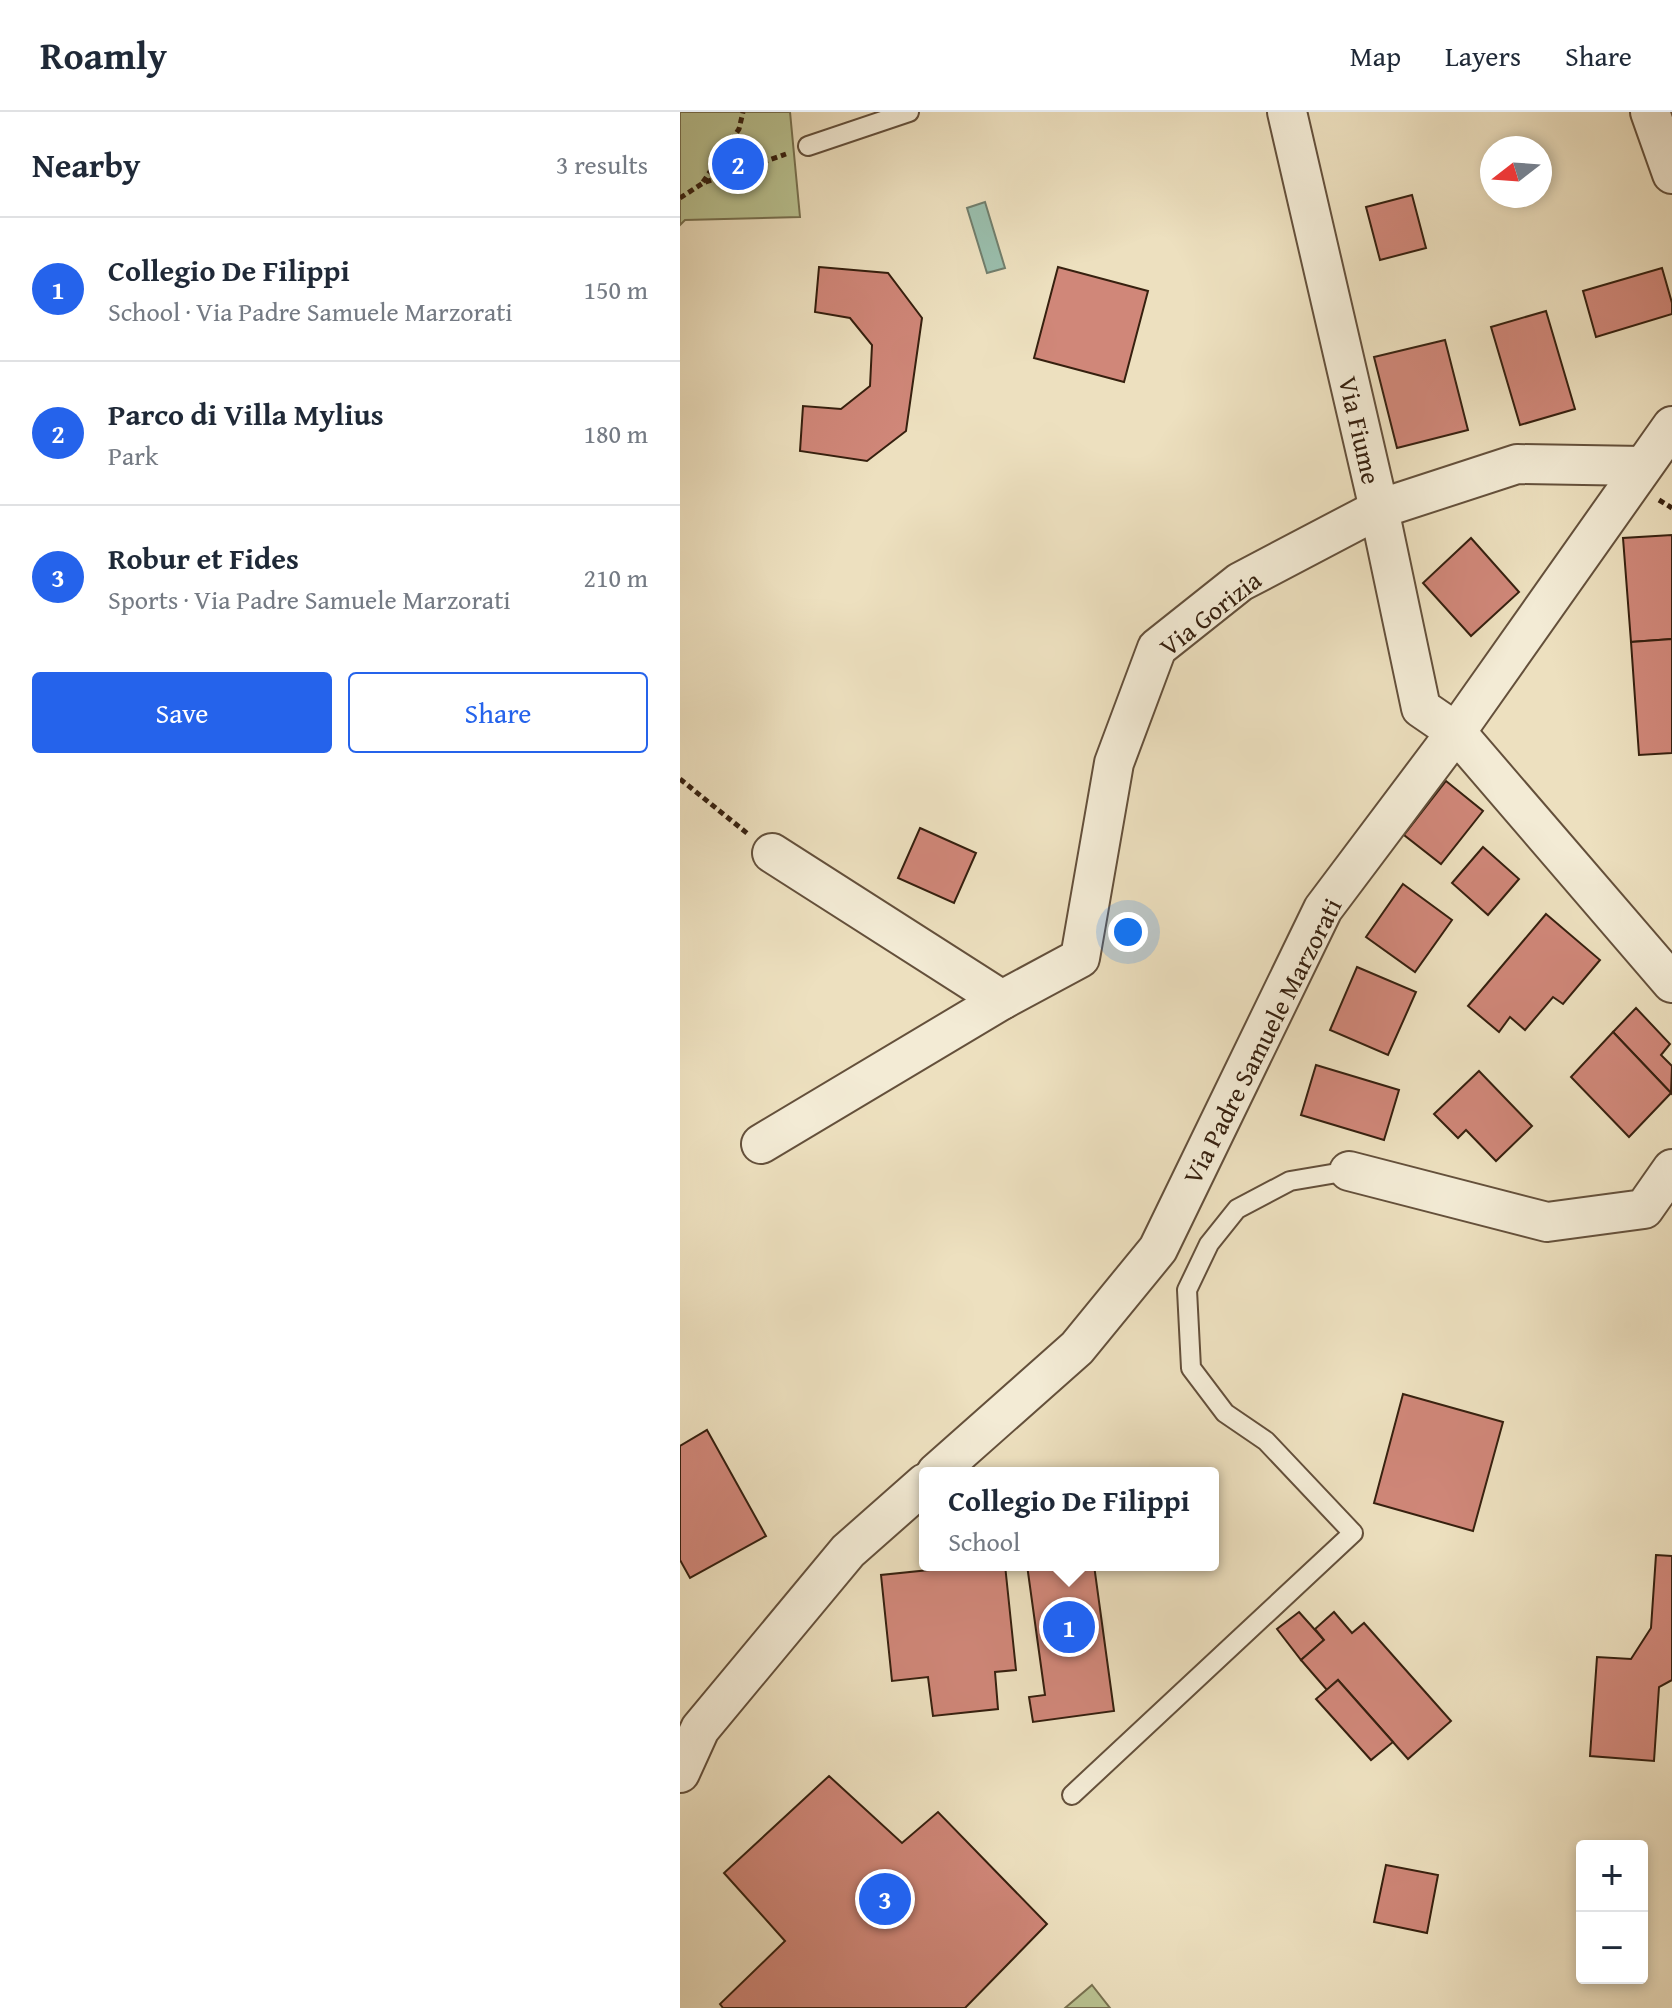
<!DOCTYPE html>
<meta charset="utf-8">
<style>
body{margin:0;font-family:"Gentium Book Plus",serif;background:#f2f2f3;color:#1f2937}
.controls{position:absolute;right:24px;bottom:24px;display:grid;overflow:hidden;border-radius:8px;box-shadow:0 4px 12px #0003}
.controls button{width:72px;height:72px;display:grid;place-items:center;padding:0;border:0;border-bottom:2px solid #e0e1e3;background:#fff;color:#1f2937;font:40px sans-serif}
.compass{position:absolute;left:800px;top:24px;width:72px;height:72px;border-radius:50%;background:#fff;box-shadow:0 4px 12px #0003;rotate:253deg}
.you{position:absolute;left:448px;top:820px;width:28px;height:28px;margin:-20px;border:6px solid #fff;border-radius:50%;background:#1a73e8;box-shadow:0 0 0 12px #1a73e833}
.badge{display:grid;place-items:center;width:52px;height:52px;border-radius:50%;background:#2563eb;color:#fff;font-size:26px;font-weight:700}
.pin{position:absolute;translate:-50% -50%;border:4px solid #fff;box-shadow:0 2px 8px #0006}
.popup{position:absolute;left:239px;top:1355px;width:300px;height:104px;box-sizing:border-box;display:grid;place-content:center;border-radius:8px;background:#fff;filter:drop-shadow(0 2px 6px #0005);font-size:26px;white-space:nowrap;color:#747a83}
.popup b{font-size:30px;color:#1f2937}
.popup::after{content:'';position:absolute;left:50%;top:100%;margin-left:-16px;border:16px solid transparent;border-top-color:#fff}
.list{margin:0;padding:0;list-style:none}
h2{display:flex;justify-content:space-between;align-items:center;height:104px;margin:0;padding:0 32px;font-size:34px}
h2 small{font-size:26px;font-weight:400;color:#747a83}
.list li{display:grid;grid-template-columns:52px 1fr auto;gap:24px;align-items:center;box-sizing:border-box;height:144px;padding:0 32px;border-top:2px solid #e0e1e3}
.list b{display:block;font-size:30px;white-space:nowrap}
.list p{margin:0;font-size:26px;white-space:nowrap;color:#747a83}
.list em{font-size:26px;font-style:normal;color:#747a83}
.actions{display:flex;gap:16px;padding:24px 32px}
.actions a{flex:1;padding:18px 0;border:2px solid #2563eb;border-radius:8px;text-align:center;font-size:28px;color:#2563eb}
.actions .main{background:#2563eb;color:#fff}
.map{position:relative;flex:none;width:992px;height:1896px;overflow:hidden}
header{display:flex;align-items:center;gap:48px;box-sizing:border-box;height:112px;padding:0 40px;background:#fff;border-bottom:2px solid #e0e1e3}
header strong{font-size:38px}
nav{display:flex;gap:44px;margin-inline-start:auto;font-size:28px}
main{display:flex}
aside{flex:1;background:#fff}
.map>svg:first-child{display:block}
</style>
<header>
<strong>Roamly</strong>
<nav><a>Map</a><a>Layers</a><a>Share</a></nav>
</header>
<main>
<aside>
<h2>Nearby<small>3 results</small></h2>
<ul class="list">
<li><span class="badge">1</span><div><b>Collegio De Filippi</b><p>School · Via Padre Samuele Marzorati</p></div><em>150 m</em></li>
<li><span class="badge">2</span><div><b>Parco di Villa Mylius</b><p>Park</p></div><em>180 m</em></li>
<li><span class="badge">3</span><div><b>Robur et Fides</b><p>Sports · Via Padre Samuele Marzorati</p></div><em>210 m</em></li>
</ul>
<div class="actions"><a class="main">Save</a><a>Share</a></div>
</aside>
<div class="map">
<svg width="992" height="1896" viewBox="0 0 992 1896">
<rect width="100%" height="100%" fill="#ede0bf"/>
<filter id="stains"><feTurbulence type="fractalNoise" baseFrequency=".0025" numOctaves="4"/><feColorMatrix values="0 0 0 0 .2 0 0 0 0 .09 0 0 0 0 .02 0 0 0 .5 -.17"/></filter>
<radialGradient id="worn" r=".72"><stop offset=".6" stop-color="#630" stop-opacity="0"/><stop offset="1" stop-color="#630" stop-opacity=".3"/></radialGradient>
<g fill="#b9c291" stroke="#787150" stroke-width="2">
<polygon points="0,0 110,0 120,105 5,108 0,113"/>
<polygon points="412,1873 430,1896 385,1896"/>
</g>
<polygon fill="#9abeac" stroke="#727f6d" stroke-width="2" points="305,90 325,156 307,161 287,96"/>
<g fill="#d08779" stroke="#36200f" stroke-width="2">
<polygon points="732,83 746,136 700,148 686,95"/>
<polygon points="139,155 208,161 242,206 226,319 187,349 120,339 123,294 161,297 190,274 192,233 170,206 135,200"/>
<polygon points="378,155 468,179 444,270 354,246"/>
<polygon points="982,156 992,191 992,202 916,225 903,179"/>
<polygon points="866,199 895,297 840,313 811,215"/>
<polygon points="765,228 788,318 717,336 694,245"/>
<polygon points="992,423 992,527 951,530 943,426"/>
<polygon points="791,426 839,480 791,524 743,471"/>
<polygon points="992,527 992,641 959,643 951,530"/>
<polygon points="766,669 803,699 761,752 724,723"/>
<polygon points="240,716 296,741 274,791 218,766"/>
<polygon points="803,735 839,767 808,803 772,771"/>
<polygon points="723,772 772,808 735,860 686,825"/>
<polygon points="866,802 920,848 883,892 873,885 845,918 830,905 819,920 788,894"/>
<polygon points="677,855 736,880 708,943 650,918"/>
<polygon points="956,896 990,932 981,943 992,954 991,981 933,920"/>
<polygon points="933,920 991,981 949,1025 891,965"/>
<polygon points="636,953 719,978 704,1028 621,1003"/>
<polygon points="799,959 852,1014 816,1049 786,1018 778,1026 754,1002"/>
<polygon points="723,1282 823,1310 793,1419 694,1391"/>
<polygon points="27,1318 86,1424 10,1466 0,1448 0,1334"/>
<polygon points="976,1443 992,1444 992,1568 979,1575 974,1649 910,1644 917,1545 951,1547 971,1516"/>
<polygon points="298,1453 325,1453 336,1558 315,1560 318,1597 253,1604 248,1565 212,1569 201,1463"/>
<polygon points="347,1453 414,1453 434,1599 353,1610 349,1585 365,1583"/>
<polygon points="619,1500 644,1528 621,1548 597,1517"/>
<polygon points="654,1500 672,1521 684,1511 771,1609 728,1647 658,1568 647,1578 621,1548 644,1528 635,1517"/>
<polygon points="658,1568 713,1630 691,1648 636,1587"/>
<polygon points="149,1664 222,1731 258,1700 367,1812 285,1896 43,1896 40,1892 105,1829 44,1761"/>
<polygon points="706,1753 758,1763 747,1821 694,1810"/>
</g>
<g fill="none" stroke-linecap="round" stroke-linejoin="round">
<defs>
<g id="service">
<polyline points="128,34 229,0"/>
<polyline points="392,1683 673,1421 586,1329 545,1301 511,1256 507,1178 529,1132 557,1097 610,1069 669,1059"/>
</g>
<g id="minor">
<polyline points="607,0 699,397 741,596 776,620 992,871"/>
<polyline points="970,0 992,62"/>
<polyline points="92,741 322,888"/>
<polyline points="81,1032 322,888 400,846 434,651 477,536 560,470 699,397 837,352 963,354"/>
<polyline points="669,1059 867,1110 964,1097 992,1057"/>
<polyline points="256,1361 397,1236 478,1137 643,797 776,620 992,314"/>
<polyline points="0,1661 20,1617 168,1439 245,1371"/>
</g>
</defs>
<use href="#service" stroke="#64503b" stroke-width="22"/>
<use href="#minor" stroke="#64503b" stroke-width="42"/>
<g stroke="#36200f" stroke-width="5" stroke-dasharray="6 4" stroke-linecap="butt">
<polyline points="23,70 59,17 63,0"/>
<polyline points="0,86 23,71 106,42"/>
<polyline points="979,388 992,396"/>
<polyline points="0,667 68,722"/>
</g>
<use href="#service" stroke="#f3ebd5" stroke-width="18"/>
<use href="#minor" stroke="#f3ebd5" stroke-width="38"/>
</g>
<g text-anchor="middle" dominant-baseline="central" stroke-width="6" stroke-linejoin="round" paint-order="stroke">
<g font-size="26" fill="#36200f" stroke="#f3ebd5">
<text transform="translate(680 318) rotate(77)">Via Fiume</text>
<text transform="translate(530 501) rotate(-38)">Via Gorizia</text>
<text transform="translate(582 929) rotate(-63)">Via Padre Samuele Marzorati</text>
</g>
</g>
<rect width="100%" height="100%" filter="url(#stains)"/>
<rect width="100%" height="100%" fill="url(#worn)"/>
</svg>
<div class="controls">
<button>+</button>
<button>−</button>
</div>
<svg class="compass" viewBox="-18 -18 36 36"><path d="M0-13l5 13h-10z" fill="#e53935"/><path d="M0 13l5-13h-10z" fill="#747a83"/></svg>
<div class="you"></div>
<div class="pin badge" style="left:389px;top:1515px">1</div>
<div class="popup"><b>Collegio De Filippi</b>School</div>
<div class="pin badge" style="left:58px;top:52px">2</div>
<div class="pin badge" style="left:205px;top:1787px">3</div>
</div>
</main>
